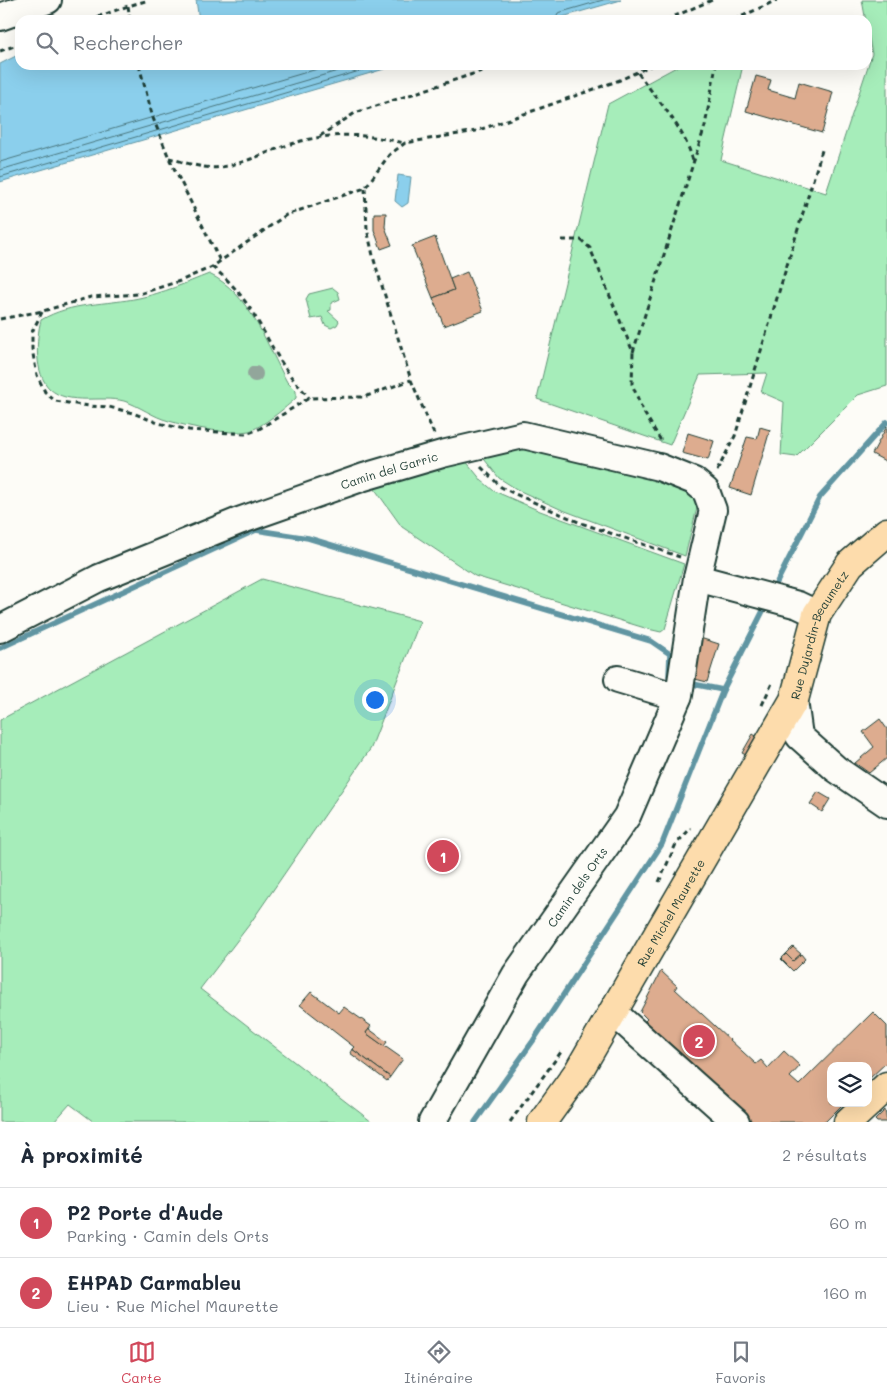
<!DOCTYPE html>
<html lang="fr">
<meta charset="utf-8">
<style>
body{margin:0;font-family:Mali,sans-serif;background:#f2f2f3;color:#1f2937}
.controls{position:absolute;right:15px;bottom:15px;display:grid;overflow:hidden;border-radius:10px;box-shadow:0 5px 20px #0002}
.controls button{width:45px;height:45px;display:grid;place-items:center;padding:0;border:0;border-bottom:1px solid #e0e1e3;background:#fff;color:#1f2937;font:25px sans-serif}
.you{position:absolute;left:374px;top:699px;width:18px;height:18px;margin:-12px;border:4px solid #fff;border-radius:50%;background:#1a73e8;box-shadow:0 0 0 8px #1a73e833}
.badge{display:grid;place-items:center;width:32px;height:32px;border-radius:50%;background:#d1495b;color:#fff;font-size:16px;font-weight:700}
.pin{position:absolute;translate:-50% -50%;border:2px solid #fff;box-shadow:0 1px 5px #0006}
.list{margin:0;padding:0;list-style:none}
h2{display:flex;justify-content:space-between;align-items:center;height:65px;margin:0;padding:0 20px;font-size:21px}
h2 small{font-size:16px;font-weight:400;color:#747a83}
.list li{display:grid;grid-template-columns:32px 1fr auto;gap:15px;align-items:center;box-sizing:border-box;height:70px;padding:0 20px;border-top:1px solid #e0e1e3}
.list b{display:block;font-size:19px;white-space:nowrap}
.list p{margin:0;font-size:16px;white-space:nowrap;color:#747a83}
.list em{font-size:16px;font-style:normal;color:#747a83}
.icon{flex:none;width:28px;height:28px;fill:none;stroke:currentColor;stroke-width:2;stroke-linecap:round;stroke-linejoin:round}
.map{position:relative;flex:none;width:887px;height:1122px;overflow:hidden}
.search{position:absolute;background:#fff;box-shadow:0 5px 20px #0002;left:15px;right:15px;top:15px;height:55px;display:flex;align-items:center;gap:12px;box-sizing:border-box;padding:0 18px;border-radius:15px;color:#747a83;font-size:19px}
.sheet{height:205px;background:#fff}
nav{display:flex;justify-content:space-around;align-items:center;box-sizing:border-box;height:70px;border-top:1px solid #e0e1e3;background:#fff;font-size:14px;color:#747a83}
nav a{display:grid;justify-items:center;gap:2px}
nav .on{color:#d1495b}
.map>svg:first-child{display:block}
</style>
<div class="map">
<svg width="887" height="1122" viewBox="0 0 887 1122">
<rect width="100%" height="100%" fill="#fdfcf7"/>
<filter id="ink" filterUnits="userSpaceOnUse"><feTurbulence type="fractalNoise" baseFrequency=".02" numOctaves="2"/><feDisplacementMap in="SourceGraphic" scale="10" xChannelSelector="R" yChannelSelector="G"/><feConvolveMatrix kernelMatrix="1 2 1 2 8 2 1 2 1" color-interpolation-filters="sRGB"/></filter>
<g filter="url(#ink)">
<g fill="#a6edba" stroke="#629577">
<polygon points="862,0 887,0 887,386 858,395 796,457 781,455 784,402 761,392 767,373 700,375 670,445 537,399 608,104 680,65 743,65 721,160 826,193 872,54"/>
<path d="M209,274C249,292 267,345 287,382L296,391V398C287,407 260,428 249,431C229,435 189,427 169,421C153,417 140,406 124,401C100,395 69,406 50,389C34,374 36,339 41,320C71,302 106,305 139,298C163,293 186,283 209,274Z"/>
<polygon points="333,288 338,292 340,299 331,303 331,310 328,311 339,321 337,325 331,328 325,325 322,317 311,319 306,299 309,294"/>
<polygon points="523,446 647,475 687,491 695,500 697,508 685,556 560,509 518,490 499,478 481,455"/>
<polygon points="465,460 482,481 494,491 540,511 684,564 665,629 661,632 648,629 475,576 402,527 372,485"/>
<polygon points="262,579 420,621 371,748 249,925 200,989 372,1122 94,1122 70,1104 54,1122 0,1122 0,720"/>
</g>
<g fill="#8bcfec" stroke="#6095a2">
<polygon points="196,0 621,0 552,20 199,20"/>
<polygon points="20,54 20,65 398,65 0,182 0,64"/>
<polygon points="398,175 411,177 408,203 402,207 395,201"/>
</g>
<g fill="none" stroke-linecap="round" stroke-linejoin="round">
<g stroke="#4a777e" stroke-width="1">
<polyline points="555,20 558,13 603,0"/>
<polyline points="0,162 331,65"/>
<polyline points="0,170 358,65"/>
<polyline points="0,177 380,65"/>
</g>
<g stroke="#6095a2" stroke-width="5.5">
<polyline points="773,590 820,497 887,422"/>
<polyline points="0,648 256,530 308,538 651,641 670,654 669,676"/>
<polyline points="688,683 723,690"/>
<polyline points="475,1122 533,1041 662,844 723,690 767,603"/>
</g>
</g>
<g fill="#ddac8f" stroke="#1f3d34">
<polygon points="756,76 771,80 768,90 795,98 799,82 833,92 822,133 746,111"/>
<polygon points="374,213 386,213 385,227 392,245 381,249 374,230"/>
<polygon points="435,237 454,290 433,298 412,246"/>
<polygon points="467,272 483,311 444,326 433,298 454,290 450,279"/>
<polygon points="887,426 887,462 872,454"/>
<polygon points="760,427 770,430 751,495 730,488 747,437 757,439"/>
<polygon points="688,433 714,441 708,460 682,453"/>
<polygon points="697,637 719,644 707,682 695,679 697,670 688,667"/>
<polygon points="880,719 887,729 887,758 869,773 855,763 874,747 863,732"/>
<polygon points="753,734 765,742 755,760 742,753"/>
<polygon points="818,792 830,799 822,812 810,804"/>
<polygon points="793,947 801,954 793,961 786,954"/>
<polygon points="786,954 793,961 801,954 805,959 793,971 781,959"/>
<polygon points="661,971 677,986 675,989 756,1064 761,1060 768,1068 784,1051 800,1066 790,1077 799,1085 873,1012 887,1026 887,1062 868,1080 868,1066 831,1066 831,1103 844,1103 825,1122 753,1122 645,1021 647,1019 640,1012"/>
<polygon points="311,992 339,1013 344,1007 371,1026 366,1033 403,1059 390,1077 352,1049 354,1047 300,1005"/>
<polygon points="369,1029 387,1042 384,1046 366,1033"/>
<polygon points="352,1049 390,1077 387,1081 350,1053"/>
<polygon points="885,1110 887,1122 877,1122 875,1120"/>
</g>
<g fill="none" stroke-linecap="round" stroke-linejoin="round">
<defs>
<g id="minor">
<polyline points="0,17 48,0"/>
<polyline points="697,578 798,605 817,614"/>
<path id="s1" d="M0,629L99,578L239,521L364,477L442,454L523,435L659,467L694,481L706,491L713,510L697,578L679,695L627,816L516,974L432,1122"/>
<polyline points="618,679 678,697"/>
<polyline points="794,700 799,736 836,769 887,804"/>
<polyline points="613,1012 736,1122"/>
</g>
<g id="major">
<path id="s2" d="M542,1122L578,1072L794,700L817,614L850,564L887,532"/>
<polyline points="848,1122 887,1086"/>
</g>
</defs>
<use href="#minor" stroke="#1f3d34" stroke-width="30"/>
<use href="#major" stroke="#1f3d34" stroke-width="31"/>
<g stroke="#1f3d34" stroke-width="3" stroke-dasharray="5 4" stroke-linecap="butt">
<polyline points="89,20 128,6"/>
<polyline points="130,20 128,6 149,0"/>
<polyline points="666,20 712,0"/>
<polyline points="734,20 777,0"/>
<polyline points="0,51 20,44"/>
<polyline points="139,65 153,118 169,158 220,261"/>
<path d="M638,73C658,101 684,127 693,161"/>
<polyline points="320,136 355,113 500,65"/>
<path d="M169,158C184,162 205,170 221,167C248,163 272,149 298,142C334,132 368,134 404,143"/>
<polyline points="365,188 367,229 374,260 411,380 434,434"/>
<polyline points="562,240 581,240 590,248 633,352 632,384 643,411 660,439 660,444"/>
<path d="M212,267C252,297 262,335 289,374C295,382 303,390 309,398"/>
<polyline points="42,312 32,332 32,349 37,375 45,392 55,401 89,406 109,407 133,413 158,423 189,430 246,434 259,429 309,398 364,397 411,380"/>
<polyline points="0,319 43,311 91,297 139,294 180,281 212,267 286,215 365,188 389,155 405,143 476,131 620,80 652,65"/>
<polyline points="633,352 705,126 716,65"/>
<polyline points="481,467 501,487 513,493 581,523 680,557"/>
<polyline points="717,471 735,436 823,147"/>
<polyline points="762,705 773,681"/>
<polyline points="659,882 676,844 691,828"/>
<polyline points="510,1122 561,1052"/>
</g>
<use href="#minor" stroke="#fdfcf7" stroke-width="26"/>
<use href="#major" stroke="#fddcac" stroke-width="28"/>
</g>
<circle fill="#92a69b" cx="255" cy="374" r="8"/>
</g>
<g text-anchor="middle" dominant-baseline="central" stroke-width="4" stroke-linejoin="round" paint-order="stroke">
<g font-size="12" fill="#1f3d34" stroke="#fdfcf7">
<text stroke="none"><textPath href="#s1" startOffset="421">Camin del Garric</textPath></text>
<text stroke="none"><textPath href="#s2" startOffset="562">Rue Dujardin-Beaumetz</textPath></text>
<text transform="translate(577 887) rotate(-55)">Camin dels Orts</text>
<text stroke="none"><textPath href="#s2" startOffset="246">Rue Michel Maurette</textPath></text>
</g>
</g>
</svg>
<div class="controls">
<button><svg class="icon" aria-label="layers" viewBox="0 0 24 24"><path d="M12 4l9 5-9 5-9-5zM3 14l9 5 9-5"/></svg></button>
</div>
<div class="you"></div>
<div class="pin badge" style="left:443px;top:856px">1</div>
<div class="pin badge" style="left:699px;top:1041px">2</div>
<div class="search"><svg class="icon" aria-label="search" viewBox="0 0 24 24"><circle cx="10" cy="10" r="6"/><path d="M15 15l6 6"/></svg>Rechercher</div>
</div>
<section class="sheet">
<h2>À proximité<small>2 résultats</small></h2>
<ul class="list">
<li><span class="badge">1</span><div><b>P2 Porte d'Aude</b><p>Parking · Camin dels Orts</p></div><em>60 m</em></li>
<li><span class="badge">2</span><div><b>EHPAD Carmableu</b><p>Lieu · Rue Michel Maurette</p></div><em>160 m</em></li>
</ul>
</section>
<nav>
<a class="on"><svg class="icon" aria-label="map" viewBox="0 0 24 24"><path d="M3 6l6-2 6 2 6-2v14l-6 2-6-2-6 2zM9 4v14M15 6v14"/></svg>Carte</a>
<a><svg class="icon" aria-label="directions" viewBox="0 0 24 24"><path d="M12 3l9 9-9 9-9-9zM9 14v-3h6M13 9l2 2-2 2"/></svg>Itinéraire</a>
<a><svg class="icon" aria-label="saved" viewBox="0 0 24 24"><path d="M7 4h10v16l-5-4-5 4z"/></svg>Favoris</a>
</nav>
